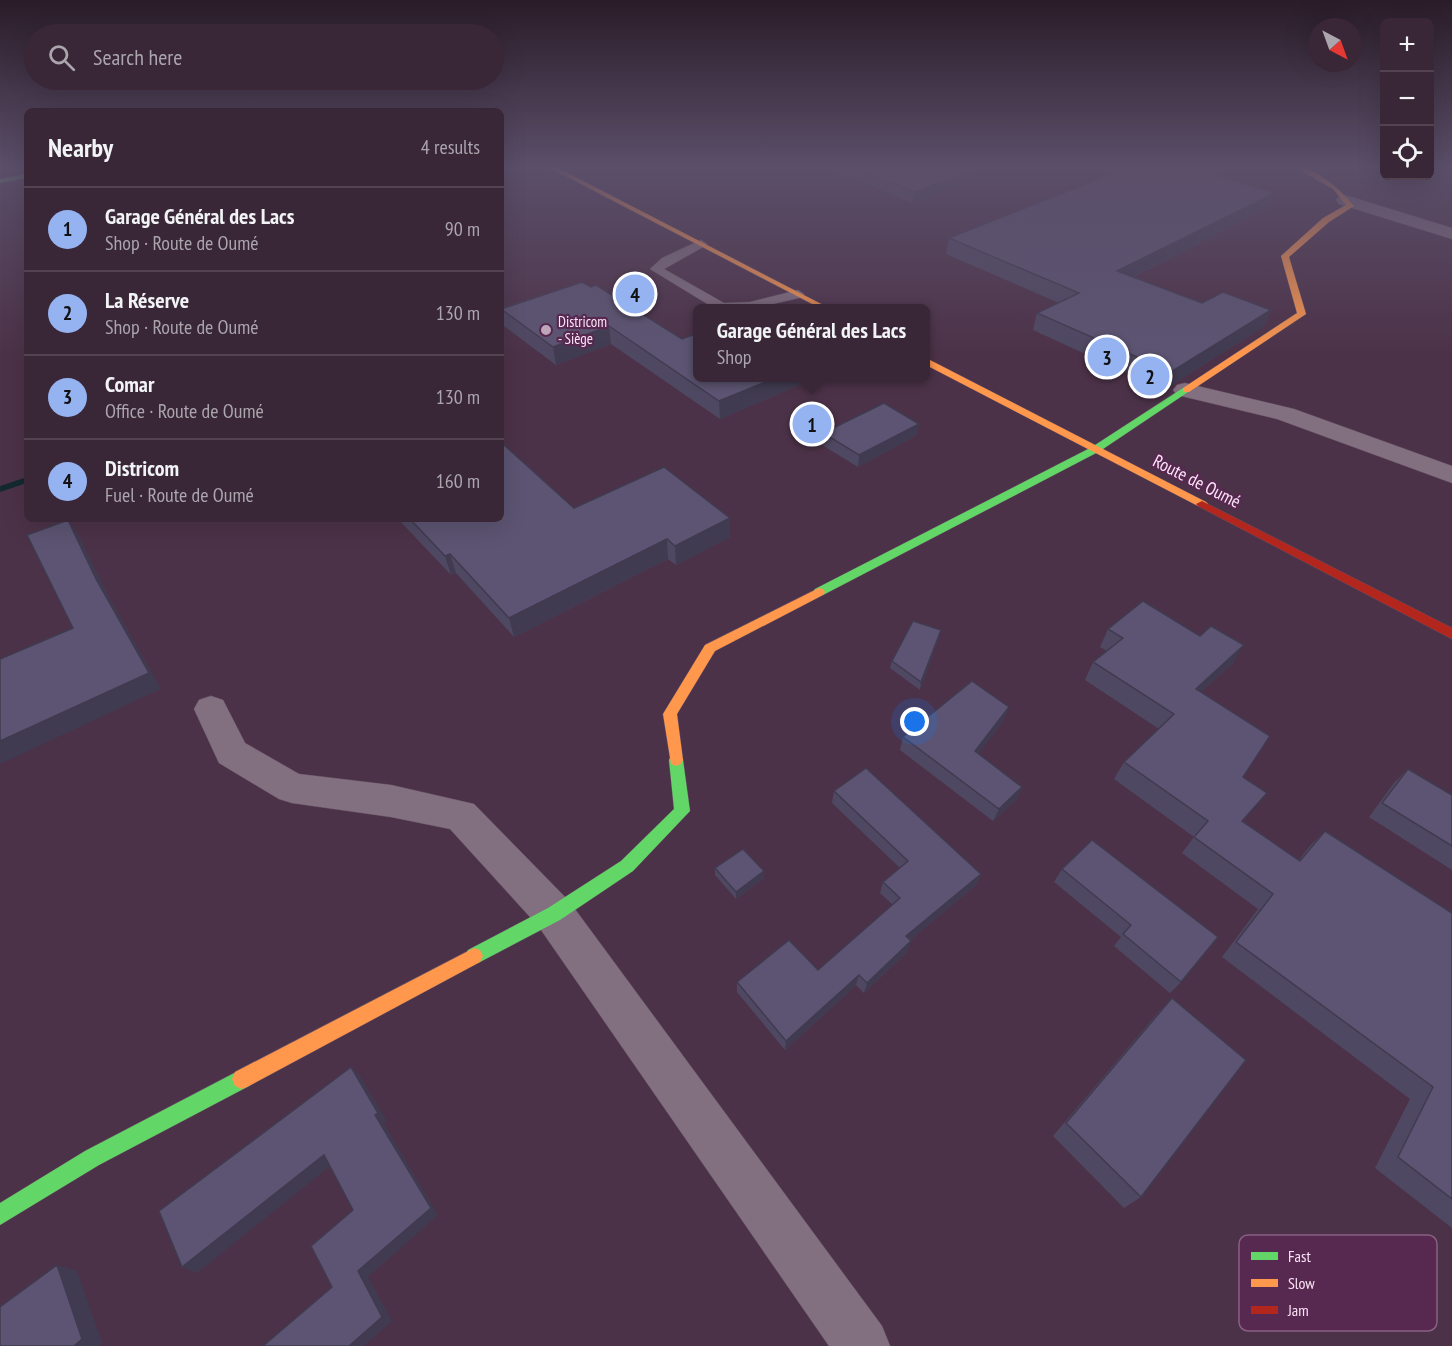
<!DOCTYPE html>
<meta charset="utf-8">
<style>
body{margin:0;font-family:"PT Sans Narrow",sans-serif;background:#443242;color:#f1f3f6}
.controls{position:absolute;right:18px;top:18px;display:grid;overflow:hidden;border-radius:9px;box-shadow:0 6px 24px #0002}
.controls button{width:54px;height:54px;display:grid;place-items:center;padding:0;border:0;border-bottom:2px solid #534351;background:#392636;color:#f1f3f6;font:30px sans-serif}
.compass{position:absolute;left:1308px;top:18px;width:54px;height:54px;border-radius:50%;background:#392636;box-shadow:0 6px 24px #0002;rotate:139deg}
.you{position:absolute;left:915px;top:722px;width:21px;height:21px;margin:-15px;border:4px solid #fff;border-radius:50%;background:#1a73e8;box-shadow:0 0 0 9px #1a73e833}
.badge{display:grid;place-items:center;width:39px;height:39px;border-radius:50%;background:#95b2f1;color:#111;font-size:20px;font-weight:700}
.pin{position:absolute;translate:-50% -50%;border:3px solid #fff;box-shadow:0 2px 6px #0006}
.popup{position:absolute;left:693px;top:304px;width:237px;height:78px;box-sizing:border-box;display:grid;place-content:center;border-radius:9px;background:#392636;filter:drop-shadow(0 2px 4px #0005);font-size:20px;white-space:nowrap;color:#aba5ad}
.popup b{font-size:22px;color:#f1f3f6}
.popup::after{content:'';position:absolute;left:50%;top:100%;margin-left:-12px;border:12px solid transparent;border-top-color:#392636}
.list{margin:0;padding:0;list-style:none}
h2{display:flex;justify-content:space-between;align-items:center;height:78px;margin:0;padding:0 24px;font-size:26px}
h2 small{font-size:20px;font-weight:400;color:#aba5ad}
.list li{display:grid;grid-template-columns:39px 1fr auto;gap:18px;align-items:center;box-sizing:border-box;height:84px;padding:0 24px;border-top:2px solid #534351}
.list b{display:block;font-size:22px;white-space:nowrap}
.list p{margin:0;font-size:20px;white-space:nowrap;color:#aba5ad}
.list em{font-size:20px;font-style:normal;color:#aba5ad}
.icon{flex:none;width:33px;height:33px;fill:none;stroke:currentColor;stroke-width:2;stroke-linecap:round;stroke-linejoin:round}
.map{position:relative;flex:none;width:1452px;height:1346px;overflow:hidden}
.search{position:absolute;background:#392636;box-shadow:0 6px 24px #0002;left:24px;top:24px;width:480px;height:66px;display:flex;align-items:center;gap:15px;box-sizing:border-box;padding:0 21px;border-radius:33px;color:#aba5ad;font-size:22px}
.panel{position:absolute;background:#392636;box-shadow:0 6px 24px #0002;left:24px;top:108px;width:480px;height:414px;border-radius:9px}
.map>svg:first-child{display:block}
</style>
<div class="map">
<svg width="1452" height="1346" viewBox="0 0 1452 1346">
<rect width="100%" height="100%" fill="#4c3248"/>
<g fill="none" stroke-linecap="round" stroke-linejoin="round">
<polygon fill="#142a30" fill-rule="evenodd" points="27,477 27,483 0,492 0,486"/>
<defs>
<polygon id="lane" points="701,240 707,244 705,246 664,269 724,303 750,302 798,290 804,294 803,297 756,308 714,308 650,269 662,258"/>
<g id="street">
<polygon points="1345,195 1452,228 1452,239 1339,204 1336,200 1339,196"/>
<polygon points="1185,383 1294,409 1452,466 1452,483 1277,419 1177,395 1173,390 1177,385"/>
<polygon points="211,696 223,700 245,743 299,774 391,785 474,804 569,901 882,1326 890,1346 829,1346 539,927 450,829 391,817 292,803 279,799 219,763 194,709 199,700"/>
</g>
<g id="fast">
<polygon points="27,174 27,178 0,183 0,179"/>
<polygon points="1183,388 1191,390 1100,451 823,595 815,595 813,592 815,589 1092,447"/>
<polygon points="676,754 681,756 683,760 690,811 633,871 560,920 480,962 474,964 468,962 465,956 468,950 548,908 621,861 674,809 669,760 671,756"/>
<polygon points="242,1069 249,1072 252,1079 249,1086 99,1165 0,1225 0,1203 85,1151"/>
</g>
<g id="slow">
<polygon points="548,167 556,167 829,308 820,308"/>
<path d="M1294,167C1316,167 1341,190 1354,206L1329,222L1289,257L1306,314L1189,392H1183V388L1297,313L1281,256L1323,218L1346,205L1333,189Z"/>
<polygon points="926,358 1206,502 1208,504 1206,506 1198,506 926,365"/>
<polygon points="819,588 823,589 825,592 823,595 715,651 677,714 683,760 681,764 676,766 671,764 663,714 705,645"/>
<polygon points="474,948 480,950 483,956 480,962 249,1086 242,1089 235,1086 232,1079 235,1072"/>
</g>
<polygon id="jam" points="1202,501 1452,628 1452,639 1198,506 1196,504"/>
</defs>
<use href="#lane" stroke="#655062" stroke-width="1"/>
<use href="#street" stroke="#655062" stroke-width="1"/>
<use href="#fast" stroke="#655062" stroke-width="1"/>
<use href="#slow" stroke="#655062" stroke-width="1"/>
<use href="#jam" stroke="#655062" stroke-width="1"/>
<use href="#lane" fill="#826f7f" fill-rule="evenodd"/>
<use href="#street" fill="#826f7f" fill-rule="evenodd"/>
<use href="#fast" fill="#63d668" fill-rule="evenodd"/>
<use href="#slow" fill="#ff974d" fill-rule="evenodd"/>
<use href="#jam" fill="#b3261e" fill-rule="evenodd"/>
</g>
<g fill="#4f4862">
<polygon points="832,167 969,167 974,181 913,203 832,171"/>
<polygon points="1275,193 1268,208 1133,277 1202,303 1271,310 1263,327 1164,390 1033,330 1037,313 1059,303 946,254 949,238"/>
<polygon points="582,282 682,339 698,378 816,378 720,419 611,344 556,365 504,326 501,308"/>
<polygon points="823,433 917,435 858,467 822,445"/>
<polygon points="574,508 730,537 676,565 668,559 514,637 456,573 451,575 398,519 501,519"/>
<polygon points="1108,629 1233,663 1201,692 1243,777 1267,793 1243,821 1299,860 1309,847 1325,831 1452,913 1452,1228 1375,1168 1410,1099 1222,957 1258,909 1182,853 1194,837 1114,779 1124,762 1159,729 1085,680 1093,662 1107,651 1100,647"/>
<polygon points="939,637 920,690 890,668 892,661"/>
<polygon points="1004,720 978,754 1022,787 1016,800 993,821 900,750 903,737"/>
<polygon points="1408,769 1452,795 1452,870 1369,817 1394,783"/>
<polygon points="834,791 981,874 976,885 910,940 907,952 864,993 856,985 785,1050 737,992 737,982 818,970 893,905 880,893 883,882 900,868 832,803"/>
<polygon points="715,868 764,871 764,878 736,899 715,875"/>
<polygon points="1062,869 1218,937 1181,982 1170,993 1114,946 1121,937 1054,882"/>
<polygon points="1172,998 1141,1197 1124,1208 1053,1136 1156,1015"/>
</g>
<g fill="#403b50">
<polygon points="976,170 974,181 913,203 914,192"/>
<polygon points="1275,193 1268,208 1112,287 1117,271"/>
<polygon points="1271,310 1263,327 1164,390 1171,372"/>
<polygon points="609,326 611,344 556,365 553,347"/>
<polygon points="775,378 816,378 720,419 719,401"/>
<polygon points="919,424 917,435 858,467 859,455"/>
<polygon points="730,518 730,537 676,565 675,546"/>
<polygon points="68,520 79,536 108,595 161,689 0,764 0,741 149,673 96,579"/>
<polygon points="667,539 668,559 514,637 509,618"/>
<polygon points="450,554 456,573 451,575 445,556"/>
<polygon points="941,630 939,637 920,690 921,682"/>
<polygon points="1244,645 1233,663 1185,707 1196,689"/>
<polygon points="1009,707 1004,720 971,764 975,751"/>
<polygon points="1022,787 1016,800 993,821 999,809"/>
<polygon points="1267,793 1253,810 1228,837 1242,821"/>
<polygon points="764,871 764,878 736,899 736,892"/>
<polygon points="981,874 976,885 902,947 906,936"/>
<polygon points="911,941 907,952 864,993 867,983"/>
<polygon points="859,975 856,985 785,1050 786,1041"/>
<polygon points="351,1067 360,1076 387,1121 384,1124 438,1215 368,1277 392,1321 364,1346 349,1346 375,1115"/>
<polygon points="324,1155 334,1163 197,1273 182,1267"/>
<polygon points="57,1265 77,1271 102,1343 99,1346 74,1346"/>
</g>
<g fill="#5c5472" stroke="#403b50" stroke-width="1.5">
<polygon points="851,167 969,167 976,170 914,192"/>
<polygon points="1129,167 1189,167 1275,193 1117,271 1202,303 1223,292 1271,310 1171,372 1037,313 1079,293 949,238"/>
<polygon points="582,282 591,287 596,285 682,339 698,333 698,378 775,378 719,401 609,326 553,347 501,309"/>
<polygon points="884,403 919,424 859,455 823,433"/>
<polygon points="502,443 574,508 664,467 730,518 675,546 667,539 509,618 450,554 445,556 410,519 501,519"/>
<polygon points="68,520 96,579 149,673 0,741 0,659 73,628 27,535"/>
<polygon points="1143,601 1200,636 1211,626 1244,645 1196,689 1270,736 1243,777 1267,793 1242,821 1300,861 1325,831 1452,913 1452,1199 1398,1157 1433,1087 1236,942 1273,894 1194,837 1208,821 1124,762 1174,714 1093,662 1123,638 1108,629"/>
<polygon points="913,621 941,630 921,682 892,661"/>
<polygon points="972,681 1009,707 975,751 1022,787 999,809 903,737"/>
<polygon points="866,768 981,874 906,936 911,941 867,983 859,975 786,1041 737,982 789,940 818,970 900,898 883,882 908,861 834,791"/>
<polygon points="1408,769 1452,795 1452,846 1382,803"/>
<polygon points="1092,840 1218,937 1181,982 1123,934 1131,925 1062,869"/>
<polygon points="743,849 764,871 736,892 715,868"/>
<polygon points="1172,998 1246,1060 1141,1197 1066,1123"/>
<polygon points="351,1067 378,1113 375,1115 431,1208 358,1271 382,1317 349,1346 263,1346 332,1287 311,1246 353,1210 324,1155 182,1267 159,1211"/>
<polygon points="57,1265 82,1339 74,1346 0,1346 0,1307"/>
</g>
<linearGradient id="sky" x2="0" y2="1"><stop stop-color="#2a1c28"/><stop offset="0.47" stop-color="#5b4f6a"/><stop offset="1" stop-color="#5b4f6a" stop-opacity="0"/></linearGradient>
<rect width="1452" height="355" fill="url(#sky)"/>
<circle fill="#bea6ba" stroke="#572850" stroke-width="2" cx="546" cy="330" r="6"/>
<g text-anchor="middle" dominant-baseline="central" stroke-width="4.5" stroke-linejoin="round" paint-order="stroke">
<g font-size="15" fill="#fce4f7" stroke="#572850" text-anchor="start">
<text x="558" y="321">Districom<tspan x="558" dy="17">- Siège</tspan></text>
</g>
<g font-size="18" fill="#fce4f7" stroke="#572850">
<text transform="translate(1197 481) rotate(27)">Route de Oumé</text>
</g>
</g>
<rect x="1239" y="1235" width="198" height="96" rx="9" fill="#572850" stroke="#886082" stroke-width="1.5"/>
<rect x="1251" y="1252" width="27" height="8" fill="#63d668"/>
<rect x="1251" y="1279" width="27" height="8" fill="#ff974d"/>
<rect x="1251" y="1306" width="27" height="8" fill="#b3261e"/>
<g font-size="16" fill="#fce4f7">
<text x="1288" y="1262">Fast</text>
<text x="1288" y="1289">Slow</text>
<text x="1288" y="1316">Jam</text>
</g>
</svg>
<div class="controls">
<button>+</button>
<button>−</button>
<button><svg class="icon" aria-label="locate" viewBox="0 0 24 24"><circle cx="12" cy="12" r="6"/><path d="M12 2v4M12 18v4M2 12h4M18 12h4"/></svg></button>
</div>
<svg class="compass" viewBox="-18 -18 36 36"><path d="M0-13l5 13h-10z" fill="#e53935"/><path d="M0 13l5-13h-10z" fill="#aba5ad"/></svg>
<div class="you"></div>
<div class="pin badge" style="left:812px;top:424px">1</div>
<div class="popup"><b>Garage Général des Lacs</b>Shop</div>
<div class="pin badge" style="left:1150px;top:376px">2</div>
<div class="pin badge" style="left:1107px;top:357px">3</div>
<div class="pin badge" style="left:635px;top:294px">4</div>
<div class="search"><svg class="icon" aria-label="search" viewBox="0 0 24 24"><circle cx="10" cy="10" r="6"/><path d="M15 15l6 6"/></svg>Search here</div>
<section class="panel">
<h2>Nearby<small>4 results</small></h2>
<ul class="list">
<li><span class="badge">1</span><div><b>Garage Général des Lacs</b><p>Shop · Route de Oumé</p></div><em>90 m</em></li>
<li><span class="badge">2</span><div><b>La Réserve</b><p>Shop · Route de Oumé</p></div><em>130 m</em></li>
<li><span class="badge">3</span><div><b>Comar</b><p>Office · Route de Oumé</p></div><em>130 m</em></li>
<li><span class="badge">4</span><div><b>Districom</b><p>Fuel · Route de Oumé</p></div><em>160 m</em></li>
</ul>
</section>
</div>
